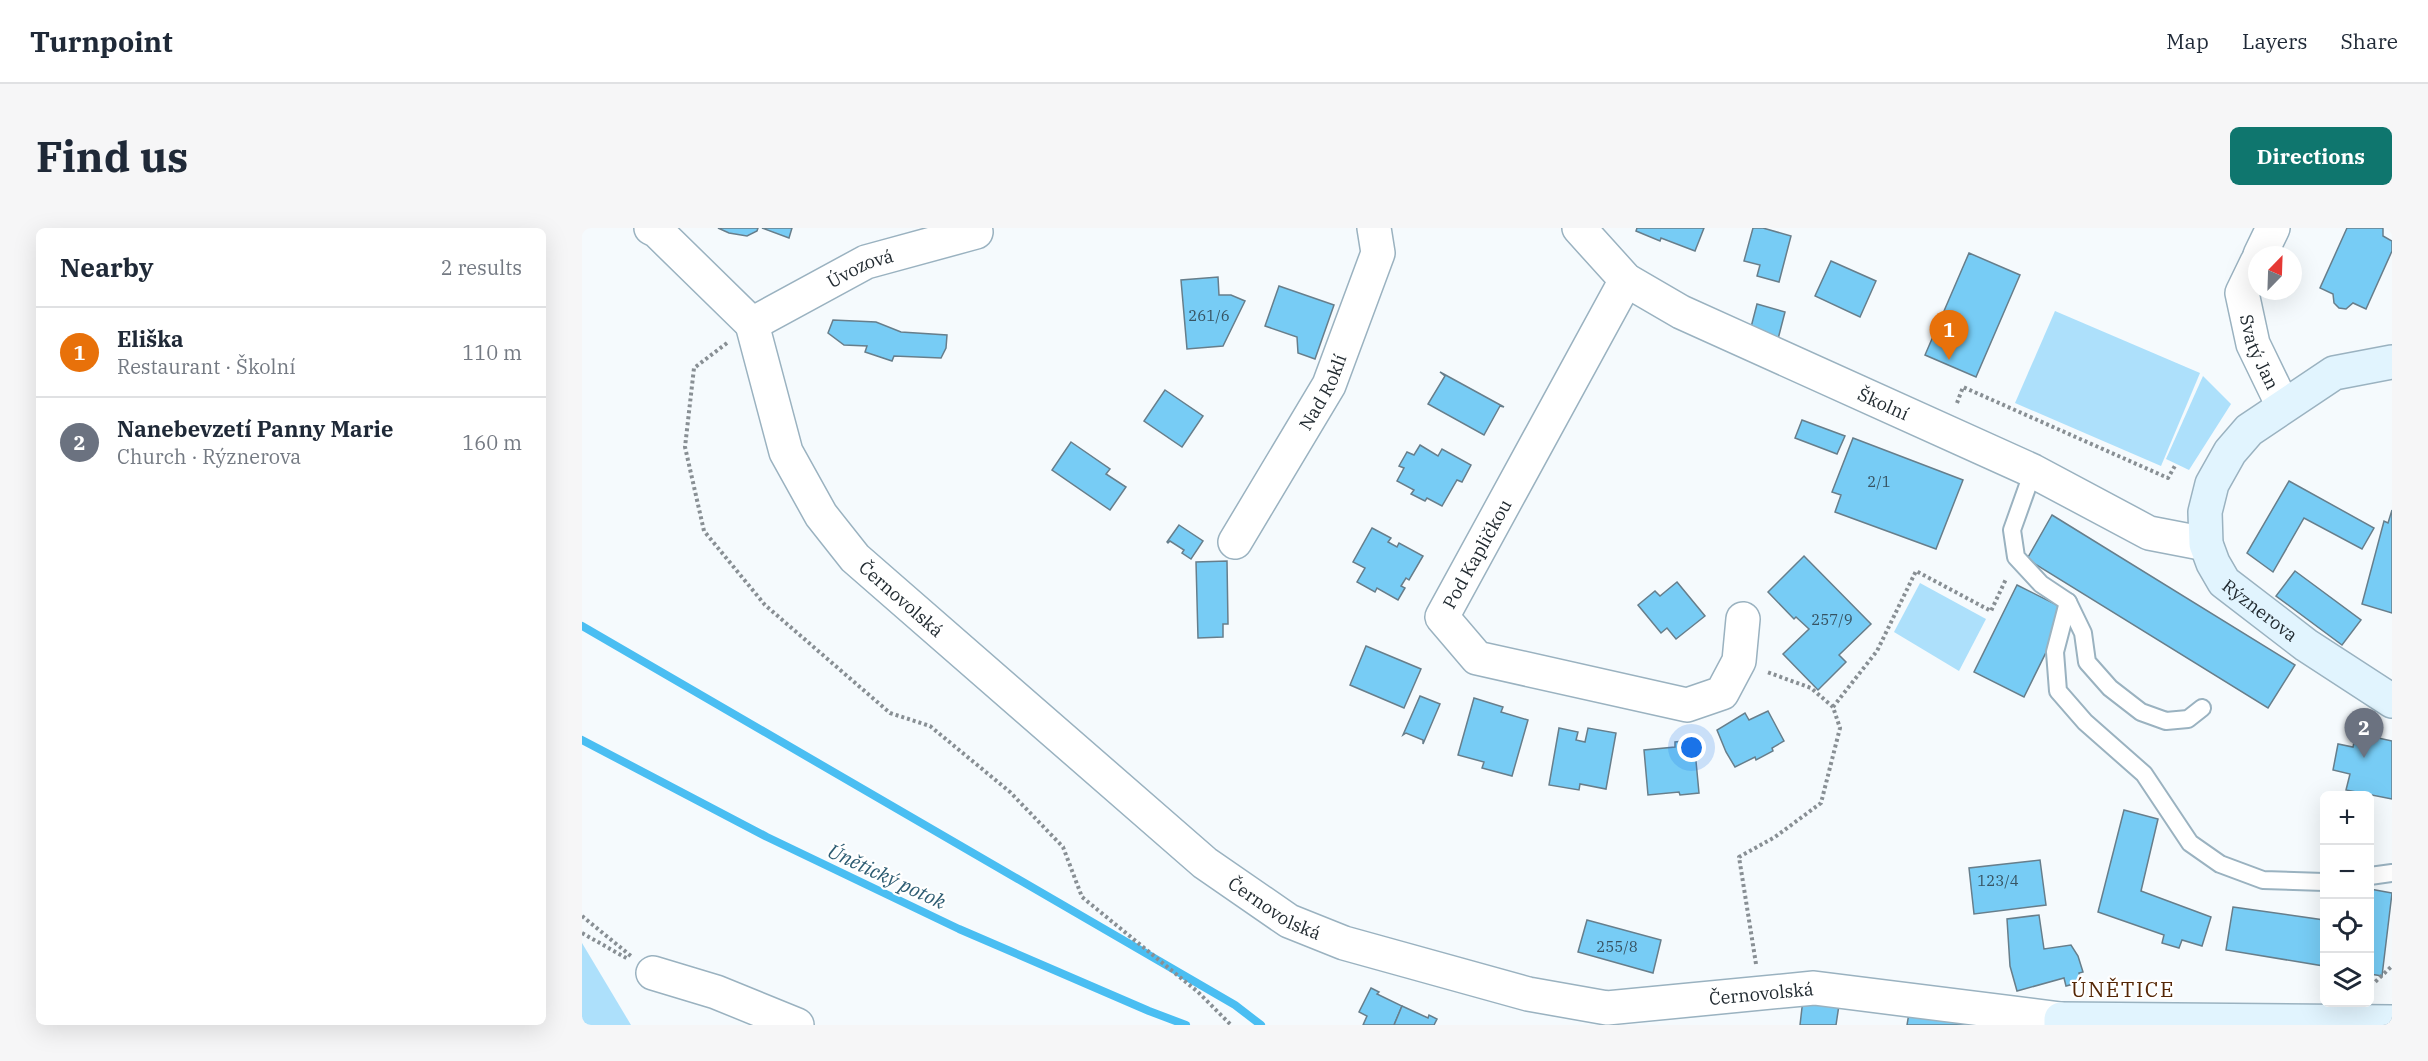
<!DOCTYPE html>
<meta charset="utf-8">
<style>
body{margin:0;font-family:"IBM Plex Serif",serif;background:#f6f6f7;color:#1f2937}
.controls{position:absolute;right:18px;bottom:18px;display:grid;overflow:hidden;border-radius:9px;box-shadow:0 6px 24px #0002}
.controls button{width:54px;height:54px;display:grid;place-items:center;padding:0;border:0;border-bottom:2px solid #e0e1e3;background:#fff;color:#1f2937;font:30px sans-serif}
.compass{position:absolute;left:1666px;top:18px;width:54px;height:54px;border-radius:50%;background:#fff;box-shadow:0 6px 24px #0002;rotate:23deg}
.you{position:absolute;left:1110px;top:520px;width:21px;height:21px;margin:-15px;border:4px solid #fff;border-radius:50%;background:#1a73e8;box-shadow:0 0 0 9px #1a73e833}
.badge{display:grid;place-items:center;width:39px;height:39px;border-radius:50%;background:#0f766e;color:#fff;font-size:20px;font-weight:700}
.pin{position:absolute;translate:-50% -50px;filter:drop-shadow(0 2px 3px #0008)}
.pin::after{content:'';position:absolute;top:32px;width:21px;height:18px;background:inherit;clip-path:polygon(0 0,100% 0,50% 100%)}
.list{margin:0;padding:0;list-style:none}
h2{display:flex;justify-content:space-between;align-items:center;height:78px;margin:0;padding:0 24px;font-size:26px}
h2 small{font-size:20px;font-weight:400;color:#747a83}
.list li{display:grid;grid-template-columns:39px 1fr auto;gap:18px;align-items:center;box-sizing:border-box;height:90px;padding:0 24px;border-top:2px solid #e0e1e3}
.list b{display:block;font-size:22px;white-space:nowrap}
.list p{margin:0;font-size:20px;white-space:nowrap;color:#747a83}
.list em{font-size:20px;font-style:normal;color:#747a83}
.icon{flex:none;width:33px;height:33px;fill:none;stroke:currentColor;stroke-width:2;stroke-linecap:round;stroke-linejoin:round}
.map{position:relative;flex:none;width:1810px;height:797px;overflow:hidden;border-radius:9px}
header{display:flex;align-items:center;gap:36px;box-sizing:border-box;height:84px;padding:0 30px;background:#fff;border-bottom:2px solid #e0e1e3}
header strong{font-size:28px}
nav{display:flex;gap:33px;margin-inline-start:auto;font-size:21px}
.intro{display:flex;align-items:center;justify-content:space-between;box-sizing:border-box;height:144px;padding:0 36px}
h1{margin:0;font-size:42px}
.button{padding:15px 27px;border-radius:9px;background:#0f766e;color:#fff;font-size:21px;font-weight:700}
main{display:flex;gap:36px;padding:0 36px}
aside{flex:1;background:#fff;border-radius:9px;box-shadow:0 6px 24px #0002}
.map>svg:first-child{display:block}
</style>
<header>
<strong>Turnpoint</strong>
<nav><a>Map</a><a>Layers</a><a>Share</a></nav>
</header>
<div class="intro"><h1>Find us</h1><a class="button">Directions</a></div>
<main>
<aside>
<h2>Nearby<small>2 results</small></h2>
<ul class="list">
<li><span class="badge" style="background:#e8710a">1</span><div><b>Eliška</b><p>Restaurant · Školní</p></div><em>110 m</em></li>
<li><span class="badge" style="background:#6b7280">2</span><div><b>Nanebevzetí Panny Marie</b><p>Church · Rýznerova</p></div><em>160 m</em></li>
</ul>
</aside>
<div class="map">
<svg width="1810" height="797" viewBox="0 0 1810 797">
<rect width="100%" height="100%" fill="#f5fafd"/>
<g fill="#ade0fb">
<polygon points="1473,83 1618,145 1579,238 1433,175"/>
<polygon points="1621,148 1649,176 1607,242 1584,231"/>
<polygon points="1338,355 1404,391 1377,443 1312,404"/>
<polygon points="0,715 49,797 0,797"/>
</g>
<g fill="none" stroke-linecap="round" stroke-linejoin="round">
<g stroke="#4abef2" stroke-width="8">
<polyline points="0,398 653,777 679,797"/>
<polyline points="0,512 185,609 377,701 567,783 604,797"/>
</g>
</g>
<g fill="#77ccf5" stroke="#677e8b" stroke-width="1.5">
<polygon points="136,0 176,0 175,3 165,8 147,5"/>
<polygon points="180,0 210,0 207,10"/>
<polygon points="1055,0 1122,0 1113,23 1079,10 1078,13 1054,3"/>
<polygon points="1171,0 1181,0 1209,8 1197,54 1175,48 1178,37 1162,33"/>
<polygon points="1765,0 1801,0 1801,8 1810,13 1810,23 1784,81 1771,75 1764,81 1757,80 1752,75 1751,66 1738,60"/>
<polygon points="1387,25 1438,47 1394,149 1343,127"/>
<polygon points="1249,33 1294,53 1278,89 1233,68"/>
<polygon points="636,49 637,67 649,67 663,73 641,118 605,121 599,52"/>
<polygon points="697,58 752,77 733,131 716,125 715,109 683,98"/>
<polygon points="1175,76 1203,84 1196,111 1168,103"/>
<polygon points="251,92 294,94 319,104 365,107 364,120 359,130 312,128 310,133 283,124 285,118 262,117 246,105"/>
<polygon points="858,144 922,179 918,178 902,207 846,176 863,148"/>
<polygon points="583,162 621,188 600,219 562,193"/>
<polygon points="1220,192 1263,208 1255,226 1213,210"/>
<polygon points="1271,210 1381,252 1354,321 1253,284 1259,267 1250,264"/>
<polygon points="489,214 528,241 524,246 544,259 528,282 470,242"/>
<polygon points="838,217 856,228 860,221 889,237 880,254 875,252 860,278 845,270 843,273 829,266 832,262 815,253 822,240 817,238 825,224 832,227"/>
<polygon points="1707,253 1792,300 1780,321 1722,290 1691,344 1665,325"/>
<polygon points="1810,282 1810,385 1780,376 1802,293 1806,295"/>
<polygon points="1470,287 1713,437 1686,480 1445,331"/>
<polygon points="597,297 621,313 609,331 600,325 602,322 588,313 586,315 585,314"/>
<polygon points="790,300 809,310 806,314 815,319 817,315 841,328 827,352 824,350 819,358 823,360 816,372 795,360 793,364 775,354 783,340 771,334"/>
<polygon points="1222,328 1289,396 1257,427 1264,434 1236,462 1201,426 1227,401 1214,389 1212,391 1186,364"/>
<polygon points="645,333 646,396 641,396 641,409 616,410 614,334"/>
<polygon points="1713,343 1779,392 1760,417 1694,368"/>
<polygon points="1095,354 1123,388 1094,411 1085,400 1079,405 1056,377 1073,363 1078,368"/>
<polygon points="1435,357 1485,382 1442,469 1392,444"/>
<polygon points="784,418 839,441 822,480 768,457"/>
<polygon points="838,468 858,476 841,516 841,512 824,505 821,507"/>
<polygon points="892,470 921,479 919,484 946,492 930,548 900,540 902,534 876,527"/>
<polygon points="1186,483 1202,513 1190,520 1191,523 1174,532 1173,529 1153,539 1144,524 1135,502 1163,485 1167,492"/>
<polygon points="977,500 996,504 994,512 1003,514 1006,500 1034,505 1024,561 998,556 997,562 967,557"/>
<polygon points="1774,505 1810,513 1810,571 1764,562 1768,546 1751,542 1756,516 1771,519"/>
<polygon points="1112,512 1117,565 1098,567 1097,564 1066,567 1062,522 1093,519 1093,514"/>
<polygon points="1542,582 1576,591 1559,663 1629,689 1620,718 1600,712 1597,720 1580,715 1582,707 1516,684"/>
<polygon points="1458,632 1464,677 1392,686 1387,640"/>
<polygon points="1788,661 1810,665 1800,748 1788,746"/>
<polygon points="1651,679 1742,692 1742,738 1644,722"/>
<polygon points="1457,687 1462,721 1489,717 1496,728 1501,744 1497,745 1499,754 1484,758 1482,750 1435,763 1428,738 1425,691"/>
<polygon points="1005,692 1079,712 1071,745 996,724"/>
<polygon points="789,760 797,764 795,766 820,778 812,797 781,797 785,788 777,784"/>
<polygon points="1221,771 1257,777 1254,797 1218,797"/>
<polygon points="820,778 846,790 847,787 855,791 852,797 812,797"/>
<polygon points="1327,785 1408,797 1325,797"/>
</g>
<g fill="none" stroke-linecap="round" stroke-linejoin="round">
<defs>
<g id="lane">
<polyline points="1451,243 1430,302 1434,329 1459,356 1486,374 1501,405 1505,434 1528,460 1559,484 1584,493 1606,491 1620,480"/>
<polyline points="1486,374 1473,424 1476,463 1503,494 1562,546 1608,615 1638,636 1681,652 1742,654"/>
<polyline points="1788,648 1810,645"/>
</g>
<g id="street">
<polyline points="69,0 75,3 170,96"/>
<path id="s1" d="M997,0L1044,52L1099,84L1451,243L1567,305L1624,316"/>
<polyline points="1678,27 1691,0"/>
<path id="s2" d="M1675,34L1660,65L1671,116L1701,178"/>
<polyline points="1044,52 860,389 895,430 1105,477 1140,465 1157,433 1161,391"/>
<path id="s3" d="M170,96L204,224L239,287L273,330L623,635L707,693L762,715L946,766L1025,780L1232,760L1479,791"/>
<path id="s4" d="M170,96L284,34L394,4"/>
<path id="s5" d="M653,314L747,157L796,25L792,0"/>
<polyline points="71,745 134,764 215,797"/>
</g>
<g id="secondary">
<path id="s6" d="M1810,134L1752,145L1667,202L1648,224L1630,256L1623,284L1624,316L1631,335L1642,354L1724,417L1810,473"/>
<polyline points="1479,797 1479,791 1810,794"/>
</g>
</defs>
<use href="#lane" stroke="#9ab2c0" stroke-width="20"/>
<use href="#street" stroke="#9ab2c0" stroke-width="36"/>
<use href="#secondary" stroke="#9ab2c0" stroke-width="36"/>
<g stroke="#888f94" stroke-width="4" stroke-dasharray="3 3" stroke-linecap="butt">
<polyline points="145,115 112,140 103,219 122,303 183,377 308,485 348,498 428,564 481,619 500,669 616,764 649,797"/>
<polyline points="1375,175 1381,159 1586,250 1594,236"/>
<polyline points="1251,479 1295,423 1334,343 1409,383 1424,351"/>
<polyline points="0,688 49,728"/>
<polyline points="0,705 46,731"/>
<polyline points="1174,736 1157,629 1193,609 1239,575 1258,500 1251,479 1229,460 1185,444"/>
<polyline points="1788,756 1792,755 1810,738"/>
</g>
<use href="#lane" stroke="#fff" stroke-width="16"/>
<use href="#street" stroke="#fff" stroke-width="33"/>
<use href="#secondary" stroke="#e1f4fe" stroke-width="33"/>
</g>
<g text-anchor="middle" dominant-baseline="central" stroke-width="4.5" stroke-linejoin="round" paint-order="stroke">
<g font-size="15" fill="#375362">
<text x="627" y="87">261/6</text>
<text x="1297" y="253">2/1</text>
<text x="1250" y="391">257/9</text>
<text x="1416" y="652">123/4</text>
<text x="1035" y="718">255/8</text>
</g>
<g font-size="18" fill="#222b31" stroke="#fff">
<text stroke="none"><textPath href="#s4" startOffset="122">Úvozová</textPath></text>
<text stroke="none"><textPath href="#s2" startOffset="96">Svatý Jan</textPath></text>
<text stroke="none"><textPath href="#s5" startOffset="174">Nad Roklí</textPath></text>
<text stroke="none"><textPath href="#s1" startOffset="356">Školní</textPath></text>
<text transform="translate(895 326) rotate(-61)">Pod Kapličkou</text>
<text stroke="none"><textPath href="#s3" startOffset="321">Černovolská</textPath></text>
<text stroke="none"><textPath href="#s6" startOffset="376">Rýznerova</textPath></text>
<text stroke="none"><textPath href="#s3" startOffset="807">Černovolská</textPath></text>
<text stroke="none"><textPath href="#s3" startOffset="1311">Černovolská</textPath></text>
</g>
<g font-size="20" font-style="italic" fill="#2d5c72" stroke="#fff">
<text transform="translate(305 648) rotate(25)">Únětický potok</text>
</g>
<g font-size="21" letter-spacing="1.5" fill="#542605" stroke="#fff">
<text x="1541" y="761">ÚNĚTICE</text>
</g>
</g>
</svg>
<div class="controls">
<button>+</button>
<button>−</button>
<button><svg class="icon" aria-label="locate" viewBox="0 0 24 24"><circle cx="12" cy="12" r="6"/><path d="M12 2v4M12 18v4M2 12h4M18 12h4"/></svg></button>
<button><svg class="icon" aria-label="layers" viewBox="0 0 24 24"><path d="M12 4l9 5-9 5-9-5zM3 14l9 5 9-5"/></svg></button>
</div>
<svg class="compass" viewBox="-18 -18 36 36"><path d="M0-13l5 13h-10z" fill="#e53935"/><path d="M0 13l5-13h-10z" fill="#747a83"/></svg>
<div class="you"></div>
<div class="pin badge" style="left:1367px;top:132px;background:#e8710a">1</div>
<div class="pin badge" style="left:1782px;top:530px;background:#6b7280">2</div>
</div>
</main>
